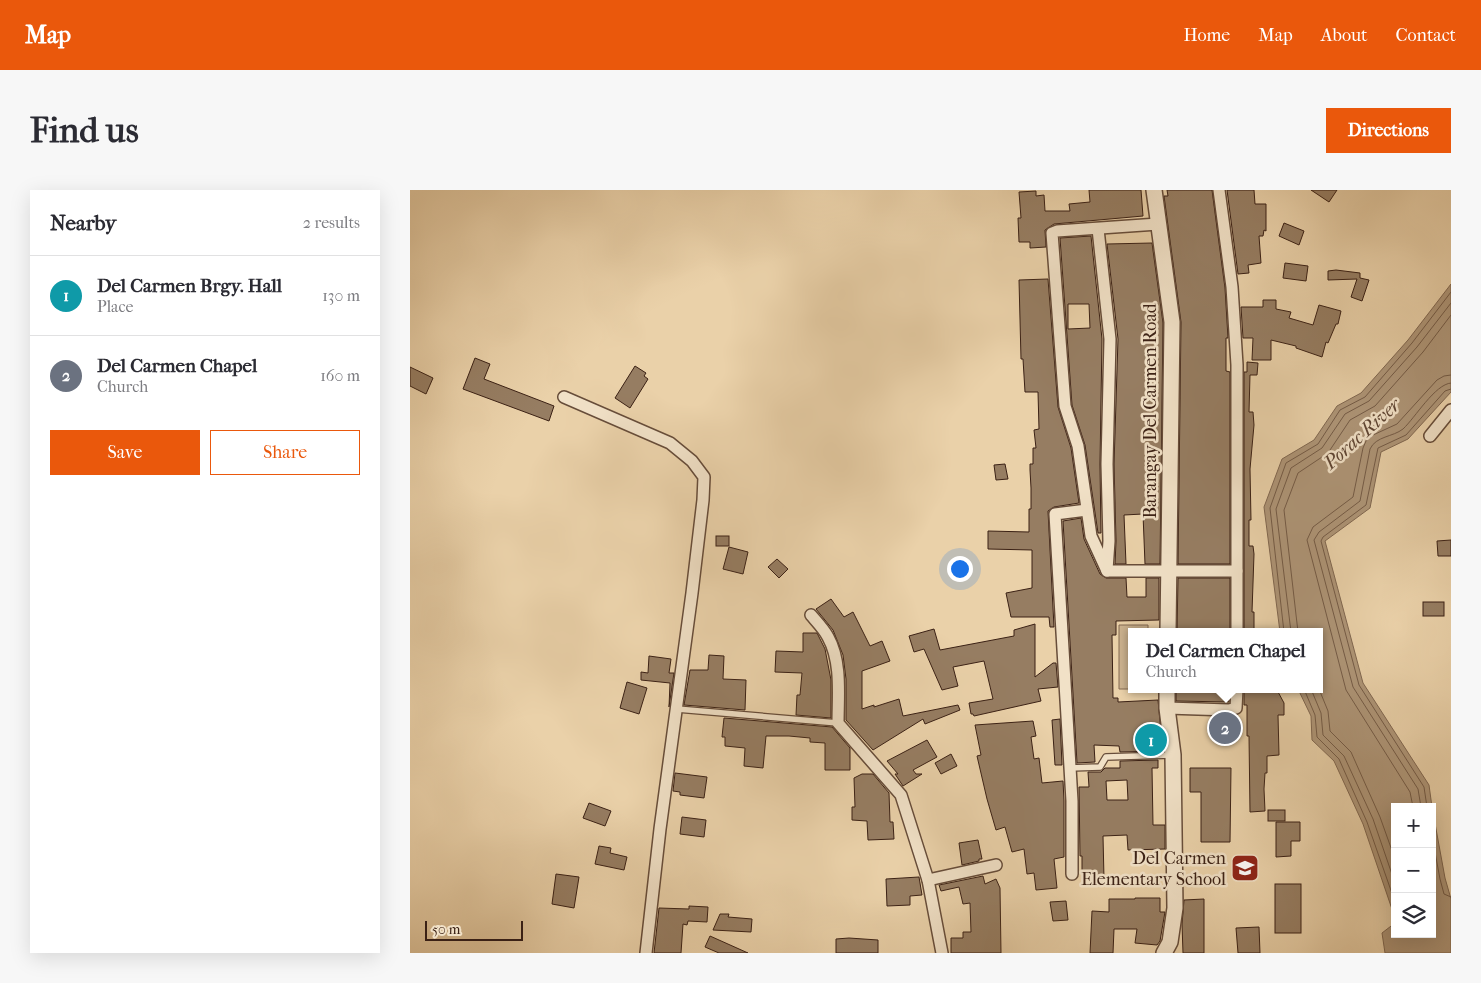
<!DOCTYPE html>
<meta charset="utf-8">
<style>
body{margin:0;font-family:"IM FELL French Canon",serif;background:#f7f7f7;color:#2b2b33}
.controls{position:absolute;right:15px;bottom:15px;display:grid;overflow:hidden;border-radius:0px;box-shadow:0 5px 20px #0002}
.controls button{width:45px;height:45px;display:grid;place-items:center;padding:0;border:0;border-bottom:1px solid #e1e1e2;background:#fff;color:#2b2b33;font:25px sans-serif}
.scale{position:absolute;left:15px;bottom:12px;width:98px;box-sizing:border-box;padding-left:5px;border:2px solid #3b2115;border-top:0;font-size:14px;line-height:18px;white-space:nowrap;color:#3b2115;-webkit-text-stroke:4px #f1e1c7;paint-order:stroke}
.you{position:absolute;left:549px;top:378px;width:18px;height:18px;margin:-12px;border:4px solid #fff;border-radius:50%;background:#1a73e8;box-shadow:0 0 0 8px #1a73e833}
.badge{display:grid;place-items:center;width:32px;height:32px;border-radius:50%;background:#ea580c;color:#fff;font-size:16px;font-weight:700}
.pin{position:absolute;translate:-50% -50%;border:2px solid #fff;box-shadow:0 1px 5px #0006}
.popup{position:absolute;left:718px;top:438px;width:195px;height:65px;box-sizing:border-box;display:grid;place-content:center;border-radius:0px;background:#fff;filter:drop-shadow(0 1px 4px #0005);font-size:16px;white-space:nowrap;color:#7c7c81}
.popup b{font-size:19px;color:#2b2b33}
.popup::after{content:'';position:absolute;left:50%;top:100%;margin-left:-10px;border:10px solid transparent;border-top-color:#fff}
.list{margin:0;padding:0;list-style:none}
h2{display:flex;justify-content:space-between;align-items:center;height:65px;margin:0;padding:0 20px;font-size:21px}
h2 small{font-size:16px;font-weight:400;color:#7c7c81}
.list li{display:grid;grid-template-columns:32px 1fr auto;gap:15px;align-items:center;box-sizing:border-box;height:80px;padding:0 20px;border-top:1px solid #e1e1e2}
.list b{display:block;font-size:19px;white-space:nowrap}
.list p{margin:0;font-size:16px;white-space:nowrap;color:#7c7c81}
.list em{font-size:16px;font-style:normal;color:#7c7c81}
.actions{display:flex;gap:10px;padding:15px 20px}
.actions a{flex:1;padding:11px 0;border:1px solid #ea580c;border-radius:0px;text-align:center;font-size:18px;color:#ea580c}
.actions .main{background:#ea580c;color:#fff}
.icon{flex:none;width:28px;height:28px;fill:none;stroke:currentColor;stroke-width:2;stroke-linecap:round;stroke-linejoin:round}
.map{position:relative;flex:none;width:1041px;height:763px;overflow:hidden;border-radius:0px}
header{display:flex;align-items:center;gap:30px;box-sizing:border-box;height:70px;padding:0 25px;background:#ea580c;color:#fff}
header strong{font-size:24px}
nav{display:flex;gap:28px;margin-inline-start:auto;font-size:18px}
.intro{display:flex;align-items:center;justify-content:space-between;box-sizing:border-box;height:120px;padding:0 30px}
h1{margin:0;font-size:35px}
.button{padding:12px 22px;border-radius:0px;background:#ea580c;color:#fff;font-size:18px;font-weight:700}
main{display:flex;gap:30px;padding:0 30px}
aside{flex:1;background:#fff;border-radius:0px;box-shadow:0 5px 20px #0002}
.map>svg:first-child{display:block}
</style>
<header>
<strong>Map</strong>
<nav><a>Home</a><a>Map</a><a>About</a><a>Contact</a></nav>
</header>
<div class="intro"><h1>Find us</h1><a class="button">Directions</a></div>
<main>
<aside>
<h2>Nearby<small>2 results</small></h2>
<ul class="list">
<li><span class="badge" style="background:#0f9aa8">1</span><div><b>Del Carmen Brgy. Hall</b><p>Place</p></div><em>130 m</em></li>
<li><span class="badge" style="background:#6b7280">2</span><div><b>Del Carmen Chapel</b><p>Church</p></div><em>160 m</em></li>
</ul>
<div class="actions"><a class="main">Save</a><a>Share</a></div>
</aside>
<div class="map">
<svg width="1041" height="763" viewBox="0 0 1041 763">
<rect width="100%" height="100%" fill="#ead1a9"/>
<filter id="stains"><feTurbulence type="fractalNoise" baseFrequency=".004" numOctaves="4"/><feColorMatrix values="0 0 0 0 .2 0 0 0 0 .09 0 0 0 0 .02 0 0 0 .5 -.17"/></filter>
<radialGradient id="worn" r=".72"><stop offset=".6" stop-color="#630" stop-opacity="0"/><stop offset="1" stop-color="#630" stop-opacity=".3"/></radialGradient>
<polygon fill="#ccb390" stroke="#846a52" points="709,435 738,435 738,442 721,442 721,499 709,499"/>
<g fill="#ae9577" stroke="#806750">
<polygon points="1041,94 1041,202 998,249 971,262 960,318 915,351 953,493 1019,595 1022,617 985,617 985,728 953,634 924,571 902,550 901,526 888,499 909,499 909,442 870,442 854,317 872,269 904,250 927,216 951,203 998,150"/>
<polygon points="1022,617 1035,688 1041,709 1041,763 975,763 972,743 985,733 985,744 1022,744"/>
</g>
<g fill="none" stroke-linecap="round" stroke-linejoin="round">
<g stroke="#745b46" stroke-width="1">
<polyline points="874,442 860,318 876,273 908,254 930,220 955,207 1002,153 1041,102"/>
<polyline points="881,442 866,319 881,278 912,258 935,224 959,211 1007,157 1041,113"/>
<polyline points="888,442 874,320 888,283 918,263 940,230 965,216 1013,162 1041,125"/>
<polyline points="894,499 905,525 907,547 929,569 957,632 985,712"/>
<polyline points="901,499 911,523 913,545 934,566 963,629 985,693"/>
<polyline points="909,499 918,521 920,541 941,562 970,627 985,669"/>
<polyline points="1003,617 1000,602 936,500 897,350 903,337 943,307 953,258 956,251 963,245 987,234 1027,190 1034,186 1041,185"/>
<path d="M1011,617L1008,599L943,497L904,350L909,342L950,311L960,259C966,246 983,247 993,239C1005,228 1025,194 1041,193"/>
<polyline points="1017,617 1014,597 949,495 911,351 913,347 956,315 968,258 996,245 1035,201 1041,199"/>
<polyline points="1022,646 1030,689 1034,704 1041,707"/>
</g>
</g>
<g fill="#967d62" stroke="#3b2115" fill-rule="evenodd">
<polygon points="679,0 731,0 733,26 644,34 635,40 636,57 620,58 620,52 609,52 608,28 611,28 609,2 626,1 626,6 634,5 635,21 660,21 659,14 680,12"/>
<polygon points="757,0 802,0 815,98 818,148 816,148 816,181 820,182 820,374 768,374 771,132 754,6 758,6"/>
<polygon points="817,0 844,0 845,14 856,14 856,41 854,40 853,46 849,46 851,73 838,75 839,83 828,84"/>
<polygon points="901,0 927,0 919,12"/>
<polygon points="874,33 894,41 889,55 869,46"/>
<path d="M681,46L692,149L690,274L691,343H688L675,255L662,215L650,48ZM658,114H679L680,138L658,139Z"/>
<polygon points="742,53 753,133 750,374 735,374 733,324 714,325 716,374 705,374 706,351 704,274 708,149 697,54"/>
<polygon points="875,73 898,76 896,91 873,88"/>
<polygon points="926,80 950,83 950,88 959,90 952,111 941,107 947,89 918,90 918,81"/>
<polygon points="638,89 648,217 661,258 669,313 644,317 638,321 644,437 640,437 639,427 601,427 596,403 622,398 622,360 578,359 578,341 619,342 619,319 621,319 621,298 620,280 620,274 623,274 623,258 626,258 624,240 629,239 628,202 615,202 613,169 611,169 609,90"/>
<polygon points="853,110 866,110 866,119 881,122 879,128 903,135 909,115 931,121 928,134 926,134 918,153 916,152 912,167 886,158 886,156 861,150 861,170 842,170 843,148 833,148 831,117 853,117"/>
<polygon points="65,168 80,174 74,189 144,216 139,231 53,199"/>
<polygon points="837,172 848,173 847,185 840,185 839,222 843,222 844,235 840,279 841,330 839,330 839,356 843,356 844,364 842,422 844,422 844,442 834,442 834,182 837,182"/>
<polygon points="225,176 236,183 234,186 238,189 220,218 205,208"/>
<polygon points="0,177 23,188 16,204 0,196"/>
<polygon points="595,274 598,289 586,290 584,275"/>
<polygon points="671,328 674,349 690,384 696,388 716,388 717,407 736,407 736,388 749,388 749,430 706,431 706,445 702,445 703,508 708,508 708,512 748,510 753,561 710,562 709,556 684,555 685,572 667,573 653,331"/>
<rect x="306" y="346" width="13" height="10"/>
<polygon points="1041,350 1041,366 1028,366 1027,351"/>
<polygon points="319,357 338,362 333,384 313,379"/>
<polygon points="367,369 378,379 369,388 358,377"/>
<polygon points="768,388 820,388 820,441 797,440 797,442 767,442"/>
<polygon points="421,409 434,427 443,422 460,456 472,451 480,471 452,481 452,519 464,515 464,517 489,509 493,526 548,515 550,520 515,534 513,529 463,560 436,530 436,489 433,465 423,440 406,419"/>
<rect x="1013" y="412" width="21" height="14"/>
<polygon points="625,434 625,487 643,473 646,473 648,497 628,499 631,511 564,526 563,524 561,524 559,513 583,509 574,471 543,477 548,496 532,500 514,459 504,462 499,446 524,439 530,460 604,446 604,440"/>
<polygon points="393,443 407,443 415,459 421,490 421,528 386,525 387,505 390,505 392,483 365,482 366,461 393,462"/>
<polygon points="299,465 314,466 313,489 336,490 335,520 274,515 280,480 298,480"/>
<polygon points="239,466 261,469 259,483 264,483 259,517 260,493 231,490 231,482 238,483"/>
<polygon points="217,492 237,498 229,524 210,518"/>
<polygon points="766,499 819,499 819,512 766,511"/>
<polygon points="834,499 867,500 874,513 874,525 868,525 869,565 857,566 857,583 855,583 854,599 855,621 840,622 839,546 837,546 837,515 834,515"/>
<polygon points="314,528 422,537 440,558 440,580 415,580 415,553 400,552 400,548 379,546 356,546 353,578 334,576 335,558 315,556 315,547 312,547"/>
<polygon points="650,529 652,575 645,575 642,530"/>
<polygon points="623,531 626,546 621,547 624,569 629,568 632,593 653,591 654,611 654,667 644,669 647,698 626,700 624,683 617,684 614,659 602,662 595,637 586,640 577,609 567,566 571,565 565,535"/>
<polygon points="517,550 527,567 503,580 506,584 512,584 493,596 485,584 488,584 477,571"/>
<polygon points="541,564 547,576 531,584 525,573"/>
<path d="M748,570V578H742L743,635H755V659L718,660L717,645L693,646L694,689H672V666H670L669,597H679L678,582H691L695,578H710V571ZM717,590L718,610H697L696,591Z"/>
<polygon points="780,578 821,578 820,652 791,652 791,602 780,602"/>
<polygon points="265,583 297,587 294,608 270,605 270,602 263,601"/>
<polygon points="452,584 463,584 479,603 480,632 483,632 484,649 458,650 457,631 442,630 442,617 445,617 444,588"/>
<polygon points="179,613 201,621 195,636 173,628"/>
<rect x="858" y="620" width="17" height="11"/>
<polygon points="272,627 296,630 294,647 270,644"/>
<polygon points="866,632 890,632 890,651 881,651 881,666 866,667"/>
<polygon points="568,650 572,669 569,669 569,671 552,675 549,653"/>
<polygon points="189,656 201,658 200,663 217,667 214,680 185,674"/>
<polygon points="146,684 169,687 164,718 142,714"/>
<polygon points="573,686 575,694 586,689 590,698 591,763 541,763 541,748 553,748 553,742 561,742 560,713 553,714 549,697 531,701 529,695"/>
<polygon points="509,687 512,705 500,706 500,715 477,716 476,689"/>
<rect x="865" y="694" width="26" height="49"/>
<polygon points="725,708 750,708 750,722 755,722 750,751 747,755 725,753 727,739 704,739 703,763 680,763 682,721 699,722 699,709 725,709"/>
<polygon points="794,709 794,763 773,763 772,734 774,710"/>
<polygon points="656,711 658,730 643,731 640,712"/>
<polygon points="279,716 298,717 297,732 278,731 277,735 273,734 271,763 244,763 249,718 279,719"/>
<polygon points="310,724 319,724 318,727 342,729 341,742 303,740"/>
<polygon points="849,737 850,763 828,763 826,738"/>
<polygon points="300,746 338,763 309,763 295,757"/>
<polygon points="439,748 468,750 468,763 426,763 426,749"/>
</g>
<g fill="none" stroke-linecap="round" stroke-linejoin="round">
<defs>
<g id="service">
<polyline points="267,519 428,533"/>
<polyline points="659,578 690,577 696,567 761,565"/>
</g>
<g id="minor">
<polyline points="809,0 822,97 827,175 827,442"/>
<polyline points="688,39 700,149 697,274 699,351 697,380"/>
<polyline points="154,207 260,253 282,271 294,287 293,310 282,403 250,639 236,763"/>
<polyline points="1020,246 1041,220"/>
<polyline points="697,381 681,346 668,256 655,216 642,43 647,41 748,34"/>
<polyline points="697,381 827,381"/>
<path d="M401,425C407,432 414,439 418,447C432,472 428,506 428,533L491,605L518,690L532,763"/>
<polyline points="757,518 819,520 826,518 827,499"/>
<polyline points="662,684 662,611 645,324 677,320"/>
<polyline points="518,690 586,675"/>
</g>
<g id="tertiary">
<polyline points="744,0 762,132 758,442"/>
<polyline points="754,763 760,752 765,718 763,565 757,518 757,499"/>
</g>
</defs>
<use href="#service" stroke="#674d3a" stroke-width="8"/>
<use href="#minor" stroke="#674d3a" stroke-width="14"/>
<use href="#tertiary" stroke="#674d3a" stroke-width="18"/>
<use href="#service" stroke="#f1e1c7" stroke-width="5.5"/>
<use href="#minor" stroke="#f1e1c7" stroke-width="11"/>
<use href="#tertiary" stroke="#f1e1c7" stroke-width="15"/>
</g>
<defs>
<symbol id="school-square" viewBox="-11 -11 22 22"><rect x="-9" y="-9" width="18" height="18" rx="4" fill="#8f2418" stroke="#f1e1c7"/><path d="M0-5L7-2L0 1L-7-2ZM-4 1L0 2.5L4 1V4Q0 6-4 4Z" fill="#fff"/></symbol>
</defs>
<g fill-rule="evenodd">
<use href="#school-square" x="819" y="662" width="32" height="32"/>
</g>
<g text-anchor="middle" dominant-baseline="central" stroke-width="5" stroke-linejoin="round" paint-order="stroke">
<g font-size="18" fill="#3b2115" stroke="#f1e1c7">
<text transform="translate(740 221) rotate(-90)">Barangay Del Carmen Road</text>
</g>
<g font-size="18" fill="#3b2115" stroke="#f1e1c7" text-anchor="end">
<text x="816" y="668">Del Carmen<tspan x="816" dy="21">Elementary School</tspan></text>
</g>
<g font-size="19" font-style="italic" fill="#5e4432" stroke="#f1e1c7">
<text transform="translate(952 244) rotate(-42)">Porac River</text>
</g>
</g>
<rect width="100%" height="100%" filter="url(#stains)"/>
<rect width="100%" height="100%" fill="url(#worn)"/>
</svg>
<div class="controls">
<button>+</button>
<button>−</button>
<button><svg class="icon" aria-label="layers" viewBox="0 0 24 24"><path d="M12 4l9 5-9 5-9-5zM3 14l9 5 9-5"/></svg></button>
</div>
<div class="scale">50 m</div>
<div class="you"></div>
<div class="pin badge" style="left:741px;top:550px;background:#0f9aa8">1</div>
<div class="pin badge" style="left:815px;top:538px;background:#6b7280">2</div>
<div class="popup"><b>Del Carmen Chapel</b>Church</div>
</div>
</main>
